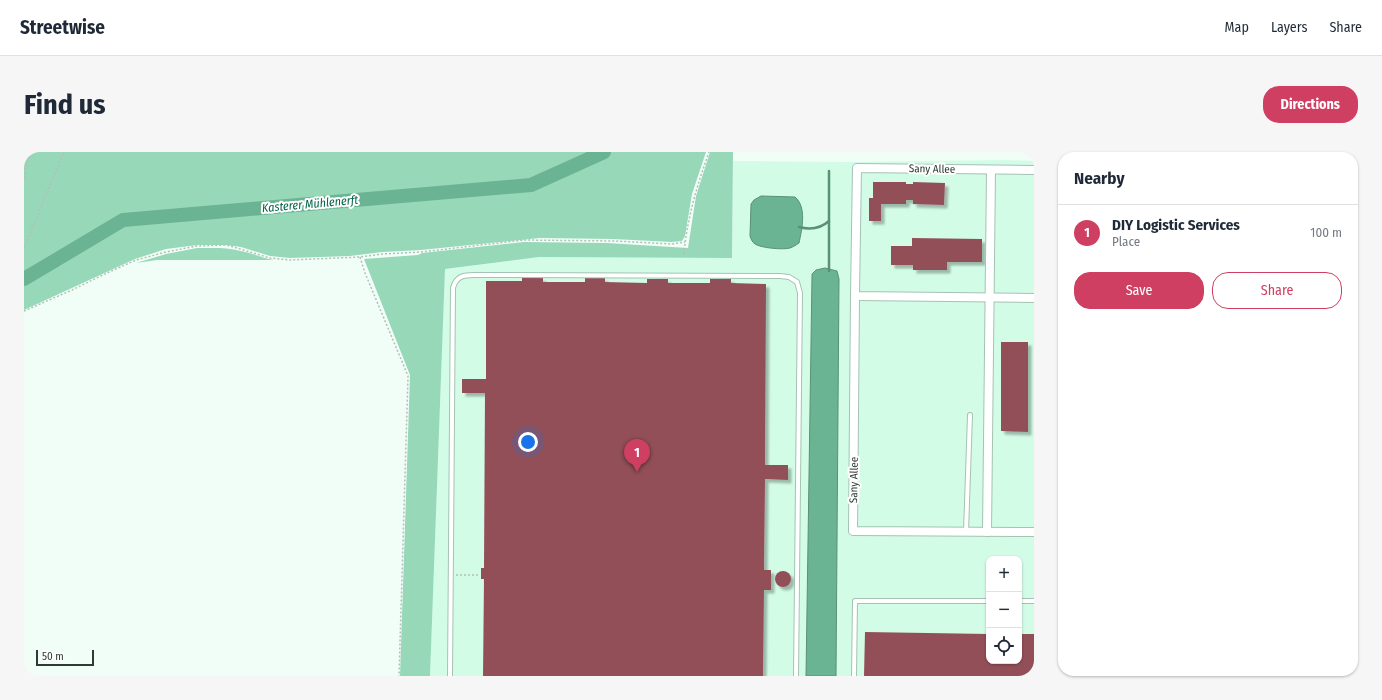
<!DOCTYPE html>
<meta charset="utf-8">
<style>
body{margin:0;font-family:"Fira Sans Condensed",sans-serif;background:#f6f6f7;color:#1f2937}
.controls{position:absolute;right:12px;bottom:12px;display:grid;overflow:hidden;border-radius:8px;box-shadow:0 1px 3px #0004}
.controls button{width:36px;height:36px;display:grid;place-items:center;padding:0;border:0;border-bottom:1px solid #e0e1e3;background:#fff;color:#1f2937;font:20px sans-serif}
.scale{position:absolute;left:12px;bottom:10px;width:58px;box-sizing:border-box;padding-left:4px;border:2px solid #2e3b34;border-top:0;font-size:11px;line-height:14px;white-space:nowrap;color:#2e3b34;-webkit-text-stroke:3px #fff;paint-order:stroke}
.you{position:absolute;left:504px;top:290px;width:14px;height:14px;margin:-10px;border:3px solid #fff;border-radius:50%;background:#1a73e8;box-shadow:0 0 0 6px #1a73e833}
.badge{display:grid;place-items:center;width:26px;height:26px;border-radius:50%;background:#cf3f61;color:#fff;font-size:13px;font-weight:700}
.pin{position:absolute;translate:-50% -33px;filter:drop-shadow(0 1px 2px #0008)}
.pin::after{content:'';position:absolute;top:21px;width:14px;height:12px;background:inherit;clip-path:polygon(0 0,100% 0,50% 100%)}
.list{margin:0;padding:0;list-style:none}
h2{display:flex;justify-content:space-between;align-items:center;height:52px;margin:0;padding:0 16px;font-size:17px}
h2 small{font-size:13px;font-weight:400;color:#747a83}
.list li{display:grid;grid-template-columns:26px 1fr auto;gap:12px;align-items:center;box-sizing:border-box;height:56px;padding:0 16px;border-top:1px solid #e0e1e3}
.list b{display:block;font-size:15px;white-space:nowrap}
.list p{margin:0;font-size:13px;white-space:nowrap;color:#747a83}
.list em{font-size:13px;font-style:normal;color:#747a83}
.actions{display:flex;gap:8px;padding:12px 16px}
.actions a{flex:1;padding:9px 0;border:1px solid #cf3f61;border-radius:16px;text-align:center;font-size:14px;color:#cf3f61}
.actions .main{background:#cf3f61;color:#fff}
.icon{flex:none;width:22px;height:22px;fill:none;stroke:currentColor;stroke-width:2;stroke-linecap:round;stroke-linejoin:round}
.map{position:relative;flex:none;width:1010px;height:524px;overflow:hidden;border-radius:16px}
header{display:flex;align-items:center;gap:24px;box-sizing:border-box;height:56px;padding:0 20px;background:#fff;border-bottom:1px solid #e0e1e3}
header strong{font-size:19px}
nav{display:flex;gap:22px;margin-inline-start:auto;font-size:14px}
.intro{display:flex;align-items:center;justify-content:space-between;box-sizing:border-box;height:96px;padding:0 24px}
h1{margin:0;font-size:28px}
.button{padding:10px 18px;border-radius:16px;background:#cf3f61;color:#fff;font-size:14px;font-weight:700}
main{display:flex;gap:24px;padding:0 24px}
aside{flex:1;background:#fff;border-radius:16px;box-shadow:0 1px 3px #0004}
.map>svg:first-child{display:block}
</style>
<header>
<strong>Streetwise</strong>
<nav><a>Map</a><a>Layers</a><a>Share</a></nav>
</header>
<div class="intro"><h1>Find us</h1><a class="button">Directions</a></div>
<main>
<div class="map">
<svg width="1010" height="524" viewBox="0 0 1010 524">
<defs>
<filter id="shadow"><feDropShadow dx="3.5" dy="3.5" stdDeviation="1" flood-color="#0004"/></filter>
</defs>
<rect width="100%" height="100%" fill="#f1fef7"/>
<path fill="#d3fce7" fill-rule="evenodd" d="M983,8L1010,9V524H406L421,117L515,105L708,106L709,9L824,10ZM965,407H995V509H965Z"/>
<g fill="#97d8b9">
<polygon points="0,0 574,0 506,30 99,67 0,126"/>
<polygon points="586,0 682,0 668,42 661,84 658,89 648,90 589,87 516,86 397,98 358,100 326,104 266,106 246,104 217,95 202,93 174,93 142,97 111,107 0,158 0,128 100,69 507,34"/>
<polygon points="686,0 709,0 708,106 515,105 421,117 406,524 376,524 386,223 340,107 394,103 398,101 500,90 583,91 664,96 672,44"/>
<path d="M173,96C187,96 203,95 217,99C228,101 239,106 250,108H133L112,111L142,102Z"/>
</g>
<g fill="#6bb493" stroke="#599076">
<path d="M737,44L771,45C783,55 778,77 775,91C772,93 769,95 766,96C759,98 737,96 731,92C728,90 727,87 726,84L727,52L730,48Z"/>
<polygon points="801,116 813,119 815,127 812,524 782,524 788,124 788,122 792,118"/>
</g>
<g fill="none" stroke-linecap="round" stroke-linejoin="round">
<g stroke="#599076" stroke-width="2.5">
<path d="M775,75C786,78 796,77 805,69"/>
<polyline points="805,119 805,19"/>
</g>
<polyline stroke="#6bb493" stroke-width="14" points="0,127 99,68 507,33 580,0"/>
</g>
<g fill="#924f59" filter="url(#shadow)">
<polygon points="849,30 882,30 882,32 889,32 889,30 921,31 920,53 889,52 889,48 882,48 882,52 857,52 857,69 845,69 845,46 849,46"/>
<polygon points="888,86 958,87 958,110 923,110 923,118 889,118 889,113 867,113 867,94 888,94"/>
<polygon points="498,125 519,126 519,130 561,130 561,126 581,126 581,130 623,131 623,127 644,127 644,131 686,131 686,127 707,127 707,131 742,132 741,313 764,313 764,328 741,327 740,418 747,418 747,438 740,438 739,524 459,524 460,427 457,427 457,416 460,416 461,241 438,241 438,227 462,227 462,129 498,129"/>
<polygon points="977,190 1004,190 1004,280 977,279"/>
<circle cx="759" cy="427" r="8"/>
<polygon points="841,480 965,482 965,509 995,509 995,482 1010,482 1010,524 840,524"/>
</g>
<g fill="none" stroke-linecap="round" stroke-linejoin="round">
<defs>
<g id="lane">
<polyline points="942,380 946,263"/>
<polyline points="995,449 1010,449"/>
<path d="M426,524L429,136C432,124 440,123 450,123L756,124L765,125L773,130L776,141L772,524"/>
<polyline points="830,524 831,449 965,449"/>
</g>
<g id="street">
<polyline points="1010,18 833,16 831,144 1010,146"/>
<polyline points="831,144 829,379 1010,380"/>
<polyline points="963,380 967,18"/>
</g>
</defs>
<use href="#lane" stroke="#a4c3b3" stroke-width="6"/>
<use href="#street" stroke="#a4c3b3" stroke-width="10"/>
<g stroke="#b2bfb8" stroke-width="1.5" stroke-dasharray="2 2" stroke-linecap="butt">
<polyline points="0,26 6,0"/>
<polyline points="0,96 40,0"/>
<path d="M660,102C663,66 673,34 685,0"/>
<polyline points="336,105 341,121 384,224 375,524"/>
<polyline points="0,159 48,138 83,121 112,108 142,100 173,94 203,93 246,106 266,108 336,105 358,102 397,100 500,88 591,89 648,92 661,90"/>
<polyline points="432,423 456,423"/>
</g>
<use href="#lane" stroke="#fff" stroke-width="4"/>
<use href="#street" stroke="#fff" stroke-width="8"/>
</g>
<g text-anchor="middle" dominant-baseline="central" stroke-width="4" stroke-linejoin="round" paint-order="stroke">
<g font-size="11" fill="#2e3b34" stroke="#fff">
<text transform="translate(908 17) rotate(1)">Sany Allee</text>
<text transform="translate(830 328) rotate(-89)">Sany Allee</text>
</g>
<g font-size="12" font-style="italic" fill="#016445" stroke="#fff">
<text transform="translate(286 52) rotate(-5)">Kasterer Mühlenerft</text>
</g>
</g>
</svg>
<div class="controls">
<button>+</button>
<button>−</button>
<button><svg class="icon" aria-label="locate" viewBox="0 0 24 24"><circle cx="12" cy="12" r="6"/><path d="M12 2v4M12 18v4M2 12h4M18 12h4"/></svg></button>
</div>
<div class="scale">50 m</div>
<div class="you"></div>
<div class="pin badge" style="left:613px;top:320px">1</div>
</div>
<aside>
<h2>Nearby<small></small></h2>
<ul class="list">
<li><span class="badge">1</span><div><b>DIY Logistic Services</b><p>Place</p></div><em>100 m</em></li>
</ul>
<div class="actions"><a class="main">Save</a><a>Share</a></div>
</aside>
</main>
